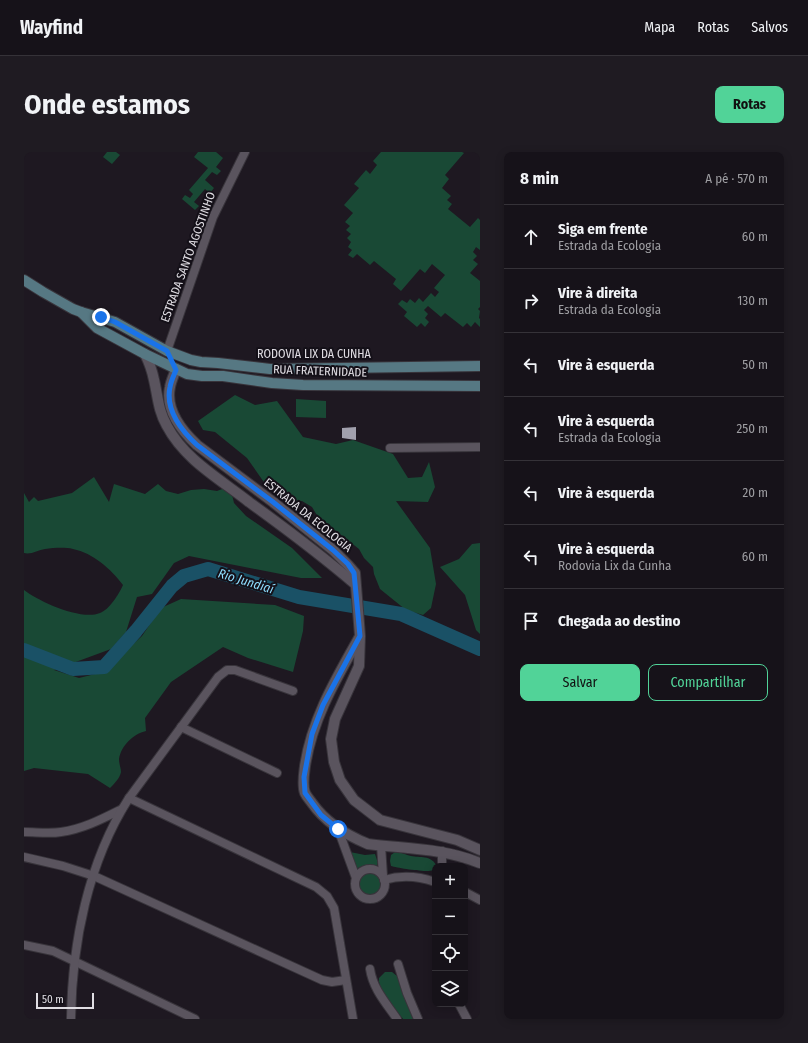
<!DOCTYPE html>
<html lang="pt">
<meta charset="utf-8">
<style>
body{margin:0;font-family:"Fira Sans Condensed",sans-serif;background:#1f1b22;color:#f1f3f6}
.controls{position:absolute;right:12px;bottom:12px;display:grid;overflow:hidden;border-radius:8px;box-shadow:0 2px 10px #0003}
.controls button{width:36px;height:36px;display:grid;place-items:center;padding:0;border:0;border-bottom:1px solid #353238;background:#161219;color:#f1f3f6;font:20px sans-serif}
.scale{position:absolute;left:12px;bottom:10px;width:58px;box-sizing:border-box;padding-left:4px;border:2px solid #e0dde3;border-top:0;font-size:11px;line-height:14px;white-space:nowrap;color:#e0dde3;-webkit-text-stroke:3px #141018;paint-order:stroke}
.stop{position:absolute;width:12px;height:12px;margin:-9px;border:3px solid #1a73e8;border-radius:50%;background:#fff}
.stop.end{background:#1a73e8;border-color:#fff;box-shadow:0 1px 4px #0008}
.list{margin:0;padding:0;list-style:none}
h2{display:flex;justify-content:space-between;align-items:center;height:52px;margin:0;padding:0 16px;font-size:17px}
h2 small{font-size:13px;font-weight:400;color:#9e9ea2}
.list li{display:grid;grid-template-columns:26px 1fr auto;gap:12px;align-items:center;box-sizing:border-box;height:64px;padding:0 16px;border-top:1px solid #353238}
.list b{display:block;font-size:15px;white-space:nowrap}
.list p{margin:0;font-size:13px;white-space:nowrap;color:#9e9ea2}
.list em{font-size:13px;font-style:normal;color:#9e9ea2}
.actions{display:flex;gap:8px;padding:12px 16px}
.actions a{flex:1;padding:9px 0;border:1px solid #51d398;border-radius:8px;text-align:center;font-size:14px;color:#51d398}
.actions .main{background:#51d398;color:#111}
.icon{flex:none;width:22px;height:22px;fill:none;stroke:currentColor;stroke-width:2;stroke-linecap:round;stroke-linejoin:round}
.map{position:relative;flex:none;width:456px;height:867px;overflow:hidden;border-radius:8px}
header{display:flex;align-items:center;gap:24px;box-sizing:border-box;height:56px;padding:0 20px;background:#161219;border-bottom:1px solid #353238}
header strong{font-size:19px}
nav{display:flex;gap:22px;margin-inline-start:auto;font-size:14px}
.intro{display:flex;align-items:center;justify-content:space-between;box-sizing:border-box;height:96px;padding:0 24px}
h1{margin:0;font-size:28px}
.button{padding:10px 18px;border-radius:8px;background:#51d398;color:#111;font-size:14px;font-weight:700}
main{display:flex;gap:24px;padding:0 24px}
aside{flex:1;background:#161219;border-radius:8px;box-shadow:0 2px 10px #0003}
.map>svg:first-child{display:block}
</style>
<header>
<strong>Wayfind</strong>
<nav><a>Mapa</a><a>Rotas</a><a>Salvos</a></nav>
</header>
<div class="intro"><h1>Onde estamos</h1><a class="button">Rotas</a></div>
<main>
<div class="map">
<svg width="456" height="867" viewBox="0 0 456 867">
<rect width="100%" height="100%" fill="#1e1821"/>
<g fill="#194935">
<polygon points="83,0 92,0 96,3 88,12 79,5"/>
<polygon points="174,0 192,0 199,6 192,15 197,19 193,23 188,20 181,28 190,36 186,41 181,37 170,50 175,54 171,58 158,47 161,43 166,46 169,42 165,38 184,16 170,5"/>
<polygon points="357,0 438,0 440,1 421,23 425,27 418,36 427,44 423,48 428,52 424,57 446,75 454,66 456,68 456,98 452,95 449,100 453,104 449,108 454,112 446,121 456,129 456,155 454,157 456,159 455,166 456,167 456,175 451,170 447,175 443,171 439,175 421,161 417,165 404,154 400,158 404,162 401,166 405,170 401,175 397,171 393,175 380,164 383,160 374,152 378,148 383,151 386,147 391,151 395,146 399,150 407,141 411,145 415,140 410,136 421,123 408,112 401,121 396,117 377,139 369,132 372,127 350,109 346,113 333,102 329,106 324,103 328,98 324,95 327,90 323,86 327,82 322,78 326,74 321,70 329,61 320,53 335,36 330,32 342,18 346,22 353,13 349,9"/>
<polygon points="211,243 231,253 253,249 279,285 312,292 329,288 369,302 384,326 398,325 405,310 411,335 404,350 372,349 406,396 412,432 407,456 399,463 382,458 356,437 350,422 349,415 340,406 335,397 294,365 288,355 278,349 265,351 254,345 244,336 223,306 191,280 179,278 174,269"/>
<polygon points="272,247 302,249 302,266 272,265"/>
<path d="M70,325L85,350L90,332L121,342L134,332L142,339L154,342L167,338L180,337L193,339L206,334L210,351L222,364L268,396L298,426H277L165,404L150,411L128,442L113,445L102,480L87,497L30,518L55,526L79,520L118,484L137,456L157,447L251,453L280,464L279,479L269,520L224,506L199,495L147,530L121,566L122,579C109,582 97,594 95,607C95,612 97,616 97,620C96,626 90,632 86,636L64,622L10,616L0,619V438C14,449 57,469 76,461C85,458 95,442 99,433C87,417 69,401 49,397C40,395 30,396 21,397C14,398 7,403 0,401V341L5,350L10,345L14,349L48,341Z"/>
<polygon points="456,391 456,482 452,478 441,443 416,415 435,407 448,392"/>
<polygon points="326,700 341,703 351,702 354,711 353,713 341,713 332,717"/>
<path d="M371,700C377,700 382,703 387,704C396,706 407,703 412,713C411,715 411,717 409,718C403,721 374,716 367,714L366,709L367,703Z"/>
<circle cx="346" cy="732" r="11"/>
<path d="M361,820H368L373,824L389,867H379C372,857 353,837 355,826Z"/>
</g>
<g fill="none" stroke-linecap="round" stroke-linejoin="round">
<polyline stroke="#1a5166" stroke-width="14" points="0,498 49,517 80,515 112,479 148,434 160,424 184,417 275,445 377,462 456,497"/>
</g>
<polygon fill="#a1a0ad" points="332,275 332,288 318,286 318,276"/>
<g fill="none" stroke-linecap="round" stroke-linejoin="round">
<defs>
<g id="minor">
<polyline points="143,199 189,65 221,0"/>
<polyline points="366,296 456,295"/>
<polyline points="157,575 253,621"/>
<polyline points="105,646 292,735 303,744 310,756 329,867"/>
<polyline points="314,677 332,726"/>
<path d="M0,680C12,680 25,682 37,680C59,677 78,667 98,657"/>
<polyline points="357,693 359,724"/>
<polyline points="0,705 39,714 70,724 298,828 308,830 322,828"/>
<polyline points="418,714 418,699"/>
<circle cx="346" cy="732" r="15"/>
<path d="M360,728C377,723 394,724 411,730"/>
<polyline points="441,740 456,748"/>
<polyline points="0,793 29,799 171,867"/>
<polyline points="374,812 383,841 394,867"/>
<path d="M346,817C349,837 362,851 373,867"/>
<polyline points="435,852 443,867"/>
<path d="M47,867C48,791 64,710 105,646L194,525L203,518H211L269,539"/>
</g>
<g id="tertiary">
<path d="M121,202C125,210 128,218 130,228C134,245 134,258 143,274C161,308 196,327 225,350C261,376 297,403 331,432"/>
<path d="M152,217C150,223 147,229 146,235C141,258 158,279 173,293L249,350L309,398L324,413L331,421L336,484L335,514L311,567L307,587L310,610L316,628L330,648L356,668L433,688L456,698"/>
<path d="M335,486C312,527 288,567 281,614C280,622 278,633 281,641C283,645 286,648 288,651C302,671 322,683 344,692C384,697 418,696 456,711"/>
</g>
<g id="secondary">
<polyline points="0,128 19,140 49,157 57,160 91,170 143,199 167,208 177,210 194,211 246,217 456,214"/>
<polyline points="57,160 73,176 121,202 163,222 178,224 199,224 248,231 279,233 456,234"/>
</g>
</defs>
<use href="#minor" stroke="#38343b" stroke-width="10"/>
<use href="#tertiary" stroke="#38343b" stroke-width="12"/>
<use href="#secondary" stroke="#38343b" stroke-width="12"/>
<use href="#minor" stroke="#5a545e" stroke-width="8"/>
<use href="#tertiary" stroke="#5a545e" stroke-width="10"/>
<use href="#secondary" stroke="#567883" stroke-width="10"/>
</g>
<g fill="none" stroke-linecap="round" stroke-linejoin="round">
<path stroke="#1a73e8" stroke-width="5" d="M77,165L91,170L143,199L152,218C150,223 147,229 146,235C141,258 158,279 173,293L249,350L309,398L324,412L330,421L336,484L299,553L288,582L280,625L281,641L297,663L314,677"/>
</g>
<g text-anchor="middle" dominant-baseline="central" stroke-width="4" stroke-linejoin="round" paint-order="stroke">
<g font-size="12" fill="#e0dde3" stroke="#141018">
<text transform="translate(164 105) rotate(-70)">ESTRADA SANTO AGOSTINHO</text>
<text x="290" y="202">RODOVIA LIX DA CUNHA</text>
<text transform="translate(296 219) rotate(2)">RUA FRATERNIDADE</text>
<text transform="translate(284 363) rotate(39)">ESTRADA DA ECOLOGIA</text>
</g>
<g font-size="13" font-style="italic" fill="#8eddfe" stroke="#141018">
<text transform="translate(222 429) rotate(17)">Rio Jundiaí</text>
</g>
</g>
</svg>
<div class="controls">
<button>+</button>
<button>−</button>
<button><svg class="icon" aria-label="locate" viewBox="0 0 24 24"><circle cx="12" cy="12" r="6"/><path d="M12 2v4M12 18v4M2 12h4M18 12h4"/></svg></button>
<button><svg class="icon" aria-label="layers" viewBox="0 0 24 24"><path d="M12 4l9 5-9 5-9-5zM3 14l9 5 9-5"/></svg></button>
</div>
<div class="scale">50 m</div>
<div class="stop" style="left:314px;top:677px"></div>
<div class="stop end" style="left:77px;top:165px"></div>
</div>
<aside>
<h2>8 min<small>A pé · 570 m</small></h2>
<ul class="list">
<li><svg class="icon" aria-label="ahead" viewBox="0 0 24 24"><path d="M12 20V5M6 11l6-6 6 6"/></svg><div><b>Siga em frente</b><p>Estrada da Ecologia</p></div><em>60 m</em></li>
<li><svg class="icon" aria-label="right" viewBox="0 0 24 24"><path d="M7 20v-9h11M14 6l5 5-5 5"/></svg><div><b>Vire à direita</b><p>Estrada da Ecologia</p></div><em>130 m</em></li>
<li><svg class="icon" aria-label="left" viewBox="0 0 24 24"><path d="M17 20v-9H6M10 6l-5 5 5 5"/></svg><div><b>Vire à esquerda</b></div><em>50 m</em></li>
<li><svg class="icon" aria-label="left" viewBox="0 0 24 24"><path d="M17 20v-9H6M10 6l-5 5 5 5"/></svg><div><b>Vire à esquerda</b><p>Estrada da Ecologia</p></div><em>250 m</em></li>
<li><svg class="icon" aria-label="left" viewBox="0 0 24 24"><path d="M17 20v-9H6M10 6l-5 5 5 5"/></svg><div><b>Vire à esquerda</b></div><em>20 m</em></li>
<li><svg class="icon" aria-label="left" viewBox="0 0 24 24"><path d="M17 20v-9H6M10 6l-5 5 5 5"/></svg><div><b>Vire à esquerda</b><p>Rodovia Lix da Cunha</p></div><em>60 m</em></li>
<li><svg class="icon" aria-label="arrive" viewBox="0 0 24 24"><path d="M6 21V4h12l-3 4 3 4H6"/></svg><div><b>Chegada ao destino</b></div></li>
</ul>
<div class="actions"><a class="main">Salvar</a><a>Compartilhar</a></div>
</aside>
</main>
